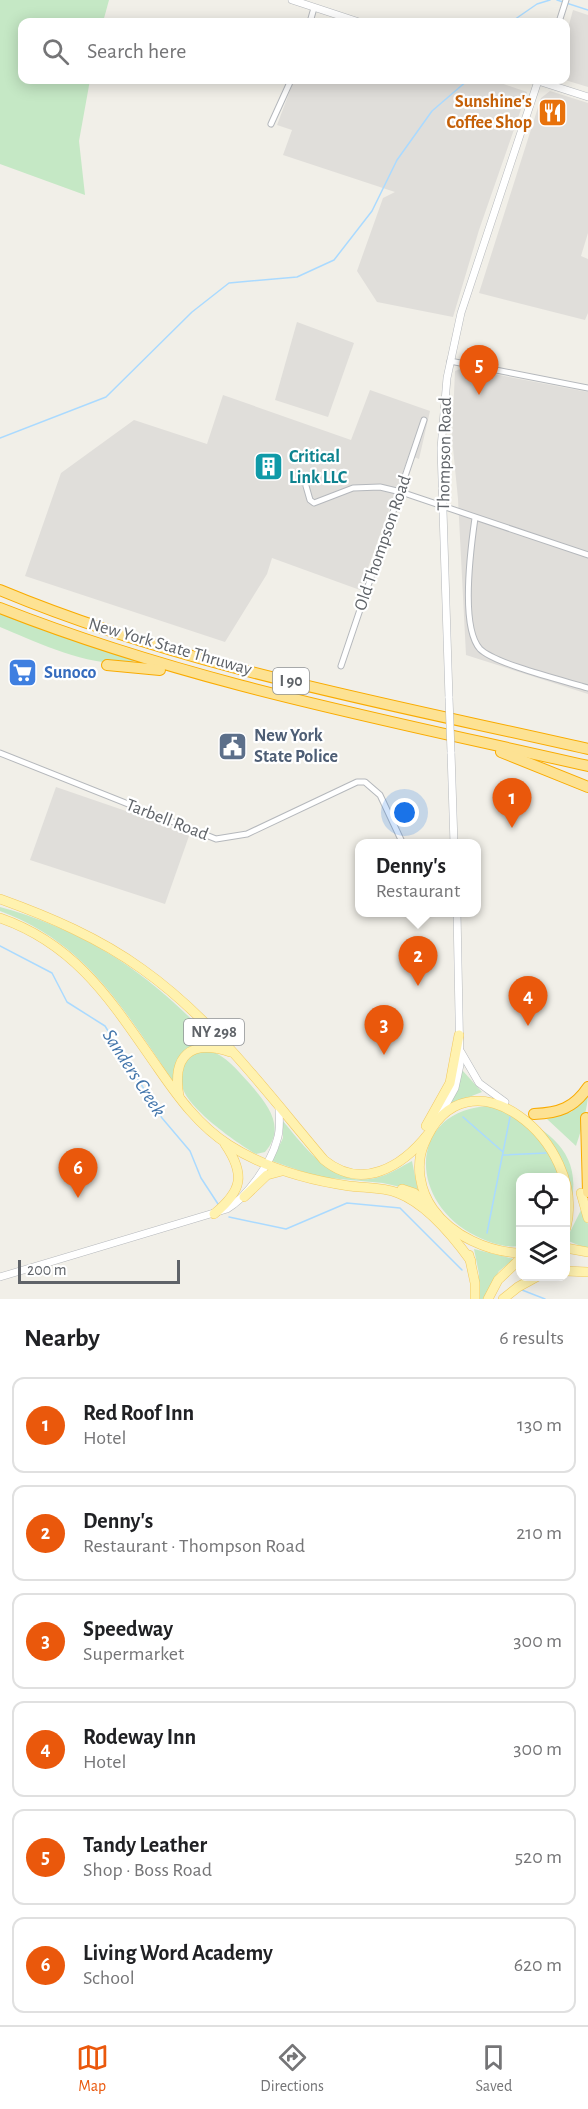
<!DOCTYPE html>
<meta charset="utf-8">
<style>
body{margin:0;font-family:"Alegreya Sans",sans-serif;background:#f6f6f6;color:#202124}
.controls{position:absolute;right:18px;bottom:18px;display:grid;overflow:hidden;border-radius:12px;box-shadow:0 3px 15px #0003}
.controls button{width:54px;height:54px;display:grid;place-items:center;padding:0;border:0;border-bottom:2px solid #e0e0e0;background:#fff;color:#202124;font:30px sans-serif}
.scale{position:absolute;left:18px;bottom:15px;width:162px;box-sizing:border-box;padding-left:6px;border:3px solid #5f6368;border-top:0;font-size:16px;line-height:21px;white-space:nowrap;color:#5f6368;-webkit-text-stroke:4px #fff;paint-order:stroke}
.you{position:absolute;left:405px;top:813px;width:21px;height:21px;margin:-15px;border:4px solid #fff;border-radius:50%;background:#1a73e8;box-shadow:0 0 0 9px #1a73e833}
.badge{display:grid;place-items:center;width:39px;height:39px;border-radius:50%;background:#ea580c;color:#fff;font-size:20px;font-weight:700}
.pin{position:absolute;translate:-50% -50px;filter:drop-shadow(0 2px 3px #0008)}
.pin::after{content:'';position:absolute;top:32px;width:21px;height:18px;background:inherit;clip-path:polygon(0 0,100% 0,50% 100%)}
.popup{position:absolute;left:355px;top:839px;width:126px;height:78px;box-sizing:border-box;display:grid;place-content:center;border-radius:12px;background:#fff;filter:drop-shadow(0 2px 4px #0005);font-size:20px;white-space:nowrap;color:#757577}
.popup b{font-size:22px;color:#202124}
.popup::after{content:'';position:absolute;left:50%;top:100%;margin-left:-12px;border:12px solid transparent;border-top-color:#fff}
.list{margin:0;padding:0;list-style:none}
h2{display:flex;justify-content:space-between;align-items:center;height:78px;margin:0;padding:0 24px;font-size:26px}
h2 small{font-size:20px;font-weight:400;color:#757577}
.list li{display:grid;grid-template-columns:39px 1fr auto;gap:18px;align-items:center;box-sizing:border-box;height:96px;margin:0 12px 12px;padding:0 12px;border:2px solid #e0e0e0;border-radius:12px}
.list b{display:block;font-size:22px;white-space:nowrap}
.list p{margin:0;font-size:20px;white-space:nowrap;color:#757577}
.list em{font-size:20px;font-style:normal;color:#757577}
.icon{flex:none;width:33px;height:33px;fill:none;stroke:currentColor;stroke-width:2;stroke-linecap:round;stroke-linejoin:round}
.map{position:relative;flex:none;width:588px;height:1299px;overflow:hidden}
.search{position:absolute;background:#fff;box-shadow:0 3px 15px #0003;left:18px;right:18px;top:18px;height:66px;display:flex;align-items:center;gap:15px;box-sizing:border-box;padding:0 21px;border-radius:12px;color:#757577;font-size:22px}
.sheet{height:726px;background:#fff}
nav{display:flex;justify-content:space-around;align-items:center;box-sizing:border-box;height:84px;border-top:2px solid #e0e0e0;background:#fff;font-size:16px;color:#757577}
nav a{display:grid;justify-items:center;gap:3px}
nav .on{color:#ea580c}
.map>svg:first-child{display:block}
</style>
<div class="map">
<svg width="588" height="1299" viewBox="0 0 588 1299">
<rect width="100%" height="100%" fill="#f1efe8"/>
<g fill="#e0deda">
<polygon points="573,10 588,15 588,87 565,80 566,36"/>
<polygon points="294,80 492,80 527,92 479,230 453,317 377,302 357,271 383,198 395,192 283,155 292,130 277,125"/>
<polygon points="550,91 588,103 588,233 581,256 588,259 588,313 585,320 479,293 541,98"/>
<polygon points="297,322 354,343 328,417 275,400"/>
<polygon points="463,368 588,392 588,694 466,655 458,499 452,438 455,371"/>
<polygon points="370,390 430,411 419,459 409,455 360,590 272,558 267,574 225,642 25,576 61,473 134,420 207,444 223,395 351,440"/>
<polygon points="56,787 155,821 189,836 165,904 30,860"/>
</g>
<g fill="#c5e8c5">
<polygon points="0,0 109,0 103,22 22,22 22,80 90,80 79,141 85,195 0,164"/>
<path d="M0,614L135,661C96,671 36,642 0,627Z"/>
<path d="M0,907C87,931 153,975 213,1042C189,1042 173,1055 173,1081C122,1008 88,944 0,911Z"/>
<path d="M208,1050C227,1056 236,1069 250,1084C267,1104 287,1127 265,1152L256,1154C237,1143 185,1107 182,1085C181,1079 182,1072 182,1066L195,1052Z"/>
<polygon points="462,1070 482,1092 451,1104 450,1102"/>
<path d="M588,1095C588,1106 580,1135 576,1146L547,1119L571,1112Z"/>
<path d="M496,1106C542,1125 586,1149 570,1207L566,1178H520V1246C505,1248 490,1243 476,1236C403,1199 410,1104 496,1106Z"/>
<path d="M282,1120C307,1150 337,1192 382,1176C392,1173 402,1166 412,1161L418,1191L383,1183L318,1177L272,1161L283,1138Z"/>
<polygon points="582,1208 588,1224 588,1249 566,1240"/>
<polygon points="474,1249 514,1259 499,1271 483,1299 478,1299 479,1274"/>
</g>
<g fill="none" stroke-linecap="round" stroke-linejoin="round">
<g stroke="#aadaff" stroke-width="1.5">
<polyline points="557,0 588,10"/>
<polyline points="511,22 537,4 550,0"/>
<polyline points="0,438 106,397 192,312 229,283 297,277 334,260 372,211 397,160 432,111 468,80"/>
<polyline points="0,946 52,973 67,1002 105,1026 162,1118 190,1151 201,1178 218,1204"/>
<polyline points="463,1117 503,1152"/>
<polyline points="503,1155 546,1153"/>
<polyline points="229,1217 286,1229 347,1203 400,1208 462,1270"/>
<polyline points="487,1233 510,1117"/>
<polyline points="522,1290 545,1299"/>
</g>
<defs>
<g id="minor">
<polyline points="310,22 314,8"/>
<polyline points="559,22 566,0"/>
<polyline points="271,124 291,80"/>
<polyline points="450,361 588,388"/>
<polyline points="306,486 310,500 314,503 353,488 380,487 401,492 588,555"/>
<path d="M475,518C471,546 460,627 480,649C495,664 565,681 588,688"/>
<polyline points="341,666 424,420"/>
<polyline points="0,753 216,839 247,834 357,782 365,782 380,795 403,844"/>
</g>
<g id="tertiary">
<polyline points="292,0 359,22"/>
<polyline points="535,80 588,97"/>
<polyline points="449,698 441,448 447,378 461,313 538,81"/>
<polyline points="451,752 454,844"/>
<polyline points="461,1052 479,1083 505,1102"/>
<polyline points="439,1117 455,1088 460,1065 457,912"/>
<path d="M0,1277L227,1209C247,1197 271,1163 277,1140C281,1129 279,1118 279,1107"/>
</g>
<g id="primary">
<path d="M0,899C50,917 99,938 142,969C214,1020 268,1094 324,1160C362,1191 402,1167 428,1134"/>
<path d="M0,918C78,945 113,1004 158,1068C178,1097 199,1126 229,1145C265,1168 307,1180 349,1186C365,1188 383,1187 398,1193C427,1204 453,1236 471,1261"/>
<path d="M179,1096C172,1056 190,1039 230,1052"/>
<polyline points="426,1126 450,1083 459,1035"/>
<polyline points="402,1189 414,1193 429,1205"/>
<polyline points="581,1193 588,1218"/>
<polyline points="244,1197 267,1175 282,1171"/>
<path d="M214,1214C242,1191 246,1175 225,1144"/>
<polyline points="566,1248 588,1252"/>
<path d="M520,1253C489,1252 452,1236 433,1209C420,1191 415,1165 424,1144C466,1042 588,1143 566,1228"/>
<polyline points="469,1255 475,1283 475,1299"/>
<polyline points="566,1271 588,1272"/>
<polyline points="488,1299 498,1280 520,1259"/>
<polyline points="503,1299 518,1287 538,1276"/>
</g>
<g id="motorway">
<path d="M0,590C187,668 391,704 588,749"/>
<path d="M0,608C193,684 387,720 588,766"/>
<polyline points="107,665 160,670"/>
<polyline points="501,752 588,787"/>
<path d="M534,1114C559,1113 574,1108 588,1087"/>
<polyline points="586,1118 588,1192"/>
</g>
</defs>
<use href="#minor" stroke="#b5b8bc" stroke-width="7"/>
<use href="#tertiary" stroke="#b5b8bc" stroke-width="8"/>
<use href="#primary" stroke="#f2c960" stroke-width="10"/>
<use href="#motorway" stroke="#f9ab00" stroke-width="12"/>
<use href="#minor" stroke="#fff" stroke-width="5"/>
<use href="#tertiary" stroke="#fff" stroke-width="7"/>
<use href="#primary" stroke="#fff2af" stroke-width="9"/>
<use href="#motorway" stroke="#fde293" stroke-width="10"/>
<defs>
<polyline id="tertiary-bridge" points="449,698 451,752"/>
</defs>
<use href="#tertiary-bridge" stroke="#b5b8bc" stroke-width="8" stroke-linecap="butt"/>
<use href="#tertiary-bridge" stroke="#fff" stroke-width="7"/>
</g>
<defs>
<symbol id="restaurant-square" viewBox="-11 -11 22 22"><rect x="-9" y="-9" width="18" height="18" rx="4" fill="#e8710a" stroke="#fff"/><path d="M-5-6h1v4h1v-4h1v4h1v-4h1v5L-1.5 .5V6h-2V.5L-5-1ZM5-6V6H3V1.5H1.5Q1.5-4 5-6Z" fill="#fff"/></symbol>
<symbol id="building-square" viewBox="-11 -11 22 22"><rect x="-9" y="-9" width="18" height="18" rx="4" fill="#0f9aa8" stroke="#fff"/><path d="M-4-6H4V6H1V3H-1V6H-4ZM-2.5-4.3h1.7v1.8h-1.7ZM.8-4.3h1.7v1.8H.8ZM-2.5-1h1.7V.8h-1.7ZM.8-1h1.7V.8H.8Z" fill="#fff"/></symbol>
<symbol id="supermarket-square" viewBox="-11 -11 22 22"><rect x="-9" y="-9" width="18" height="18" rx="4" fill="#3f7fe0" stroke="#fff"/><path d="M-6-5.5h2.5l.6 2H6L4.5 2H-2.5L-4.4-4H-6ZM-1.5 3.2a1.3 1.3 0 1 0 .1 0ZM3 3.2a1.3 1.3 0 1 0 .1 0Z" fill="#fff"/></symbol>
<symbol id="civic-square" viewBox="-11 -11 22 22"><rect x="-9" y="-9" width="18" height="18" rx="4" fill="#5c6f8a" stroke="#fff"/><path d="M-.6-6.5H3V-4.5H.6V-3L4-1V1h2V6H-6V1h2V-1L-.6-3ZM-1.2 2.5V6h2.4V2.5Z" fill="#fff"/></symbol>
</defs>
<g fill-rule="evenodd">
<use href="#restaurant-square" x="536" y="96" width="33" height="33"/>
<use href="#building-square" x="252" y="450" width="33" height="33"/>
<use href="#supermarket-square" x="6" y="656" width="33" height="33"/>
<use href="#civic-square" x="216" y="730" width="33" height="33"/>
</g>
<g text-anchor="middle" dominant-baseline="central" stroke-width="4.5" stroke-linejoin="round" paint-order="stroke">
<g fill="#fff" stroke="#8f9295" stroke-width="1.5">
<rect x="273" y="668" width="36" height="26" rx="4.5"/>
<rect x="184" y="1019" width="60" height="26" rx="4.5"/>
</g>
<g font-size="16" font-weight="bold" fill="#5f6368">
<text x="291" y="681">I 90</text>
<text x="214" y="1032">NY 298</text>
</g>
<g font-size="18" font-weight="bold" fill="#c56008" stroke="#fff" text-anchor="end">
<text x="532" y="102">Sunshine's<tspan x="532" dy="21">Coffee Shop</tspan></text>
</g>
<g font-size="18" fill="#5f6368" stroke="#fff">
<text transform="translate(445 454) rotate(-89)">Thompson Road</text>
<text transform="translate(383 543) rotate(-71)">Old Thompson Road</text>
<text transform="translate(170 647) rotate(16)">New York State Thruway</text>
<text transform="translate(167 820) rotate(21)">Tarbell Road</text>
</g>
<g font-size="18" font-weight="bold" fill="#0d838f" stroke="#fff" text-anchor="start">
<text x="289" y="457">Critical<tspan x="289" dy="21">Link LLC</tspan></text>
</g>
<g font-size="18" font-weight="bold" fill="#366cbe" stroke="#fff" text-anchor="start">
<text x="44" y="673">Sunoco</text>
</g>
<g font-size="18" font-weight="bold" fill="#4e5e75" stroke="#fff" text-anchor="start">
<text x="254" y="736">New York<tspan x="254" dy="21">State Police</tspan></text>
</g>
<g font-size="20" font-style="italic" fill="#4174aa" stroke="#fff">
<text transform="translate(134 1073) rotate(57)">Sanders Creek</text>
</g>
</g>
</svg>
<div class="controls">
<button><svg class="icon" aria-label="locate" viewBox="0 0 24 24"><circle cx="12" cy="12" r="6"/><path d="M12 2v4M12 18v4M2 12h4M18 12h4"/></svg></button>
<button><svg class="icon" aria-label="layers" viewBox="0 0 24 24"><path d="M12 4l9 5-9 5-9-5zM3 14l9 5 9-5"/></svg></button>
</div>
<div class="scale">200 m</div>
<div class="you"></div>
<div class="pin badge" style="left:512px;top:828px">1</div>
<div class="pin badge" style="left:418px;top:986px">2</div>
<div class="popup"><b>Denny's</b>Restaurant</div>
<div class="pin badge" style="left:384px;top:1055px">3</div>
<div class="pin badge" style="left:528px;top:1026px">4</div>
<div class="pin badge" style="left:479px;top:395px">5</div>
<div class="pin badge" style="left:78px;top:1198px">6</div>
<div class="search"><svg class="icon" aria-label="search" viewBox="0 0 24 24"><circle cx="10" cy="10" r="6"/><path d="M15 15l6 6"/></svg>Search here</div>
</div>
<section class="sheet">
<h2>Nearby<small>6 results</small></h2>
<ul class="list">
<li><span class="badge">1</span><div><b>Red Roof Inn</b><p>Hotel</p></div><em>130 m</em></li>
<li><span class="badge">2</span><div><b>Denny's</b><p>Restaurant · Thompson Road</p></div><em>210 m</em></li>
<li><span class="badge">3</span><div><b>Speedway</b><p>Supermarket</p></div><em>300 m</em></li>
<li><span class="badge">4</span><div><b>Rodeway Inn</b><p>Hotel</p></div><em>300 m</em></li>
<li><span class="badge">5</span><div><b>Tandy Leather</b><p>Shop · Boss Road</p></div><em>520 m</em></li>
<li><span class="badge">6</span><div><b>Living Word Academy</b><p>School</p></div><em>620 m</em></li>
</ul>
</section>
<nav>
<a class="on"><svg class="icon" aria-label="map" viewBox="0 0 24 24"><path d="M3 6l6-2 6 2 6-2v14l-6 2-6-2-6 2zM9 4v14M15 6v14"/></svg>Map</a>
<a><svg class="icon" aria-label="directions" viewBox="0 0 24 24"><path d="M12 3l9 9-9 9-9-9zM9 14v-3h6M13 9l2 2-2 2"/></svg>Directions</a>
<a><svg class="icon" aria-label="saved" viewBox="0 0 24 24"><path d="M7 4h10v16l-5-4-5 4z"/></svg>Saved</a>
</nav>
